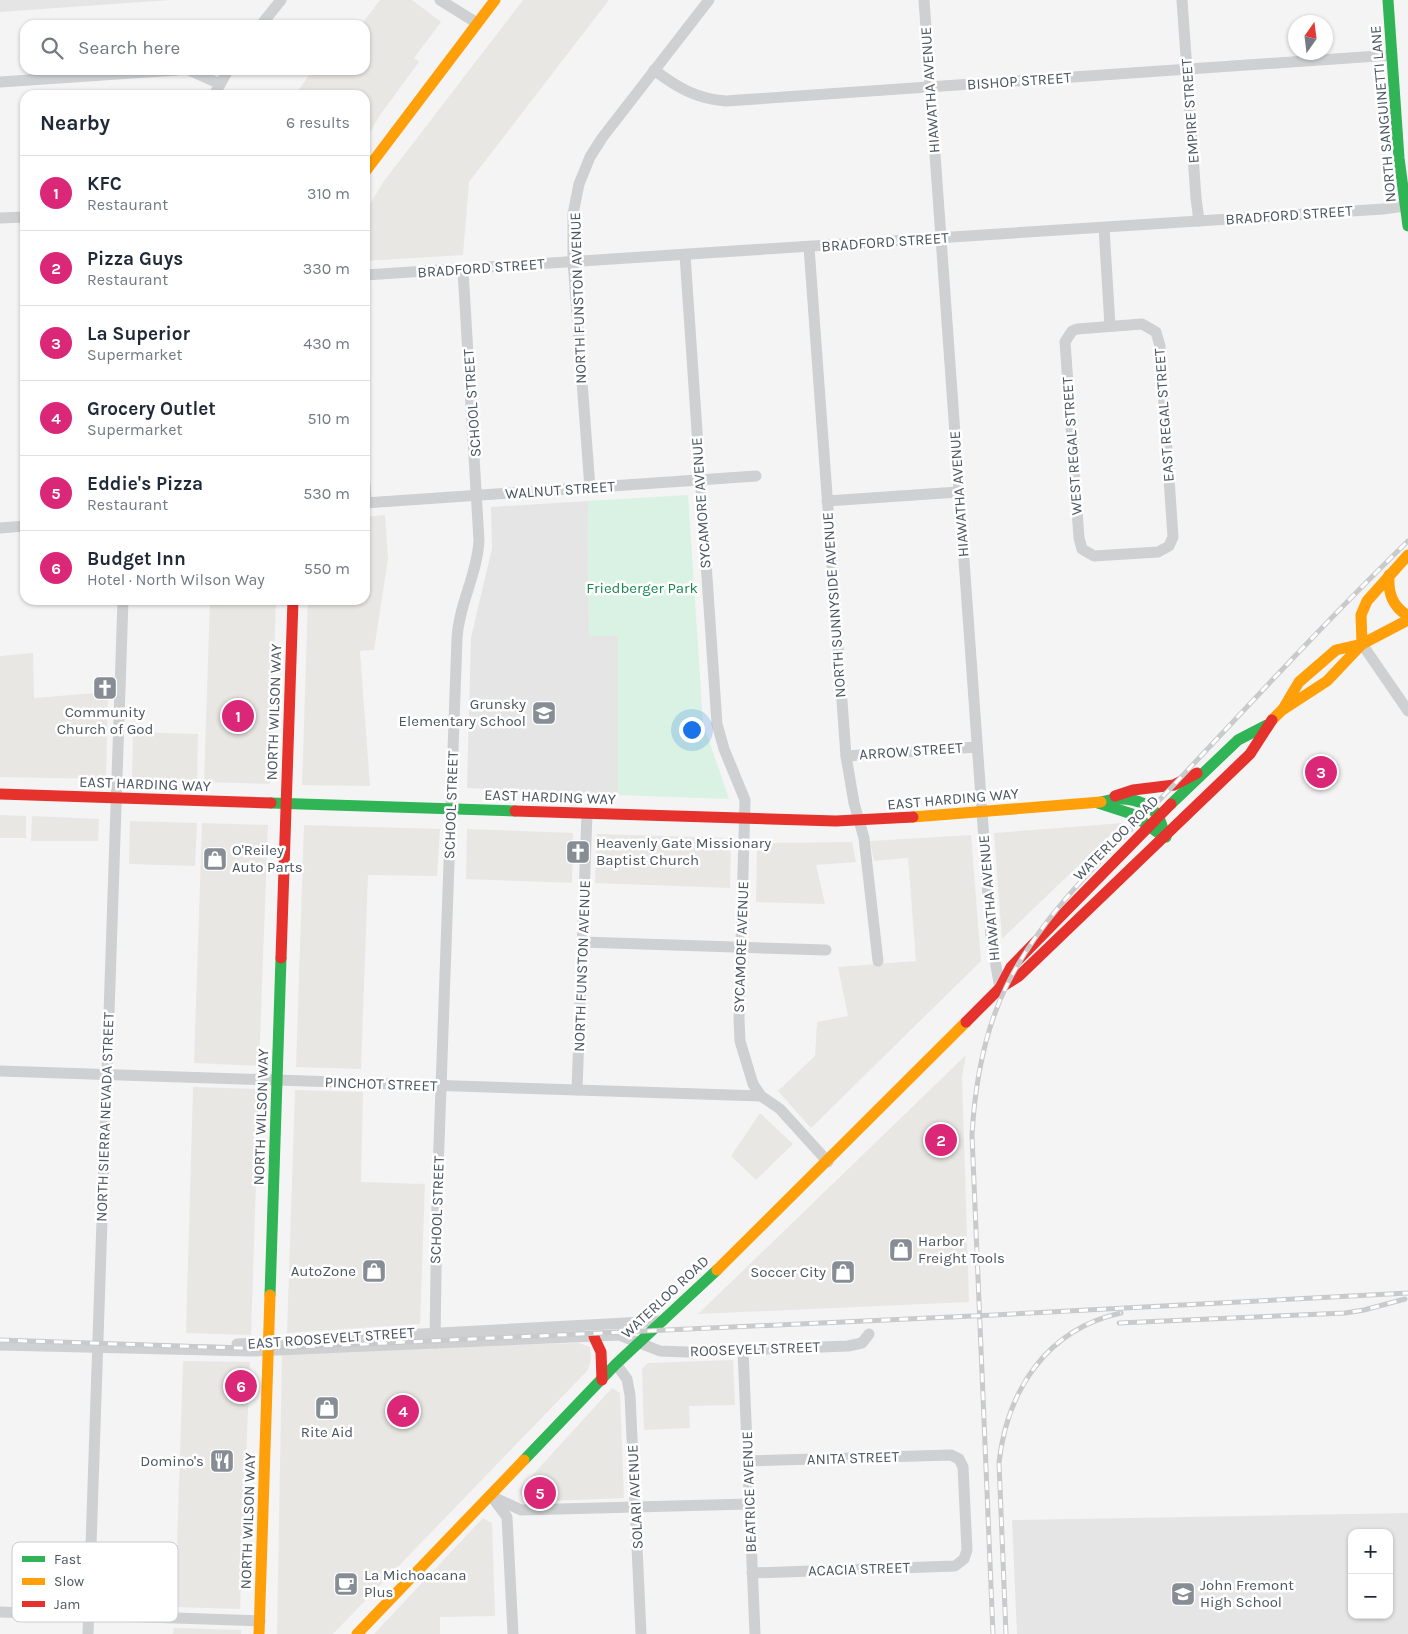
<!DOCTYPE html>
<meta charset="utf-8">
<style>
body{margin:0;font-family:Karla,sans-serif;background:#f2f2f3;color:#1f2937}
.controls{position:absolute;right:15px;bottom:15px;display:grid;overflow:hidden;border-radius:10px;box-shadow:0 1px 4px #0004}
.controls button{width:45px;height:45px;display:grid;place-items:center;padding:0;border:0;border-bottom:1px solid #e0e1e3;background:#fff;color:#1f2937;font:25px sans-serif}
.compass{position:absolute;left:1288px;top:15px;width:45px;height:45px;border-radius:50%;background:#fff;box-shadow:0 1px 4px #0004;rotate:14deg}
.you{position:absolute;left:691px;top:729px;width:18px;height:18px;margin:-12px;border:4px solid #fff;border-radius:50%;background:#1a73e8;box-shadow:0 0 0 8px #1a73e833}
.badge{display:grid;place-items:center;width:32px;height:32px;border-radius:50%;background:#db2777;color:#fff;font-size:16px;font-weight:700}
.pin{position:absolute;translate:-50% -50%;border:2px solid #fff;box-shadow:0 1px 5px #0006}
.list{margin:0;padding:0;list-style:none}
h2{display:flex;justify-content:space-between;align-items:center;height:65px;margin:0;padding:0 20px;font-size:21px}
h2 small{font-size:16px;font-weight:400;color:#747a83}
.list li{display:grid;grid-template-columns:32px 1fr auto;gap:15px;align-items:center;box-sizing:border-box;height:75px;padding:0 20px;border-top:1px solid #e0e1e3}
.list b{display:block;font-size:19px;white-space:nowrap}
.list p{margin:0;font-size:16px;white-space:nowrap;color:#747a83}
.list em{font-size:16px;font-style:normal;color:#747a83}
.icon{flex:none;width:28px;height:28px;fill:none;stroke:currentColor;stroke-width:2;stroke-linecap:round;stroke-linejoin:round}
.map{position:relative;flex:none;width:1408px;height:1634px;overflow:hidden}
.search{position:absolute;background:#fff;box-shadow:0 1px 4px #0004;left:20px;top:20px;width:350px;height:55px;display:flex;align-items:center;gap:12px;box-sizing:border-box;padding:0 18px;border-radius:15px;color:#747a83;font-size:19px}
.panel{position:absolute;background:#fff;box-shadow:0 1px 4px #0004;left:20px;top:90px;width:350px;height:515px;border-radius:15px}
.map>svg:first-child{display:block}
</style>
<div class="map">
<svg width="1408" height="1634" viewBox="0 0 1408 1634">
<rect width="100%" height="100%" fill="#f4f4f4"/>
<g fill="#e8e7e3">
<polygon points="380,0 412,0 441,22 414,58 419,62 380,115 365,141 365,95 295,95 313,70 320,70 325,74 328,70 365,70 365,25 361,25"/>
<polygon points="523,0 609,0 469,182 463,255 365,261 365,212 384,181"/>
<polygon points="385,515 388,559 374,650 360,651 370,786 302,785 308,600 365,600 365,517"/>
<polygon points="210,600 276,600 270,784 204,782"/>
<polygon points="33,653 34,698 108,692 106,779 0,777 0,656"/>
<polygon points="133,732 198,734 197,782 132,780"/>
<polygon points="0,815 26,816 26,838 0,838"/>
<polygon points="32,816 99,819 98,841 31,841"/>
<polygon points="130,821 197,823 195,866 129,864"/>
<polygon points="202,823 268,825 259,1066 194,1063"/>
<polygon points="1123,823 1056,887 1002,939 994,833"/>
<polygon points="304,825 440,829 437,876 368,875 361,1069 296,1067"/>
<polygon points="467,829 573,833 572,883 466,879"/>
<polygon points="597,834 731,838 730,888 595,883"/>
<polygon points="971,835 981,961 811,1128 778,1091 815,1056 817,1022 848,1016 838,967 916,961 908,858 874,861 870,841"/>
<polygon points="852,842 856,862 816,865 825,904 756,902 757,843"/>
<polygon points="966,1055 962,1077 969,1302 698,1314"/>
<polygon points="193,1087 259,1089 251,1335 186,1333"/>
<polygon points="295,1090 363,1092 361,1182 425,1184 420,1324 287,1333"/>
<polygon points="760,1113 793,1144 756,1180 731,1156"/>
<polygon points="579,1343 590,1347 591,1359 588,1370 333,1634 277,1634 282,1351"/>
<polygon points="733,1360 735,1405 689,1406 690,1428 644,1430 642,1369 648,1363"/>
<polygon points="183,1361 250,1362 240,1609 175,1607"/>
<polygon points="612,1388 620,1393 624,1498 524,1502 519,1490"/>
<polygon points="483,1518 492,1523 495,1616 440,1617 440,1634 374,1634"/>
<polygon points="174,1628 241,1630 241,1634 173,1634"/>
</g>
<g fill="#e6e5e6" fill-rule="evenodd">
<polygon points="0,0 170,0 0,12"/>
<polygon points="588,501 589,636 618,636 618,795 467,788 471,638 492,548 491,507"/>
<path d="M1408,1513V1634H1017L1012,1520ZM1352,1533H1389V1615H1352Z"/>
</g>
<g fill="#d9f2e3">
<polygon points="688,495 703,723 729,799 618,795 618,636 589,636 588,501"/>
<polygon points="12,1545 49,1546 49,1556 12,1556"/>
</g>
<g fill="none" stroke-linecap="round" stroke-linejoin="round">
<g stroke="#ced0d2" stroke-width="11">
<polyline points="440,0 477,23"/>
<polyline points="924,0 991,938 1000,988"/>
<polyline points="1182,0 1196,198 1199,221"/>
<polyline points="261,25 281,0"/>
<polyline points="189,70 220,84"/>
<path d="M654,70C678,88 697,99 726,101L1392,55"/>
<polyline points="0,82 177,70"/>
<polyline points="214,95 228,70"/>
<polyline points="0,218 25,217"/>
<polyline points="1104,228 1110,326"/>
<polyline points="809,247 846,756 854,803 864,838 878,961"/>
<polyline points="685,255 717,724 724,749 745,800 739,1019 740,1041 753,1084 761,1096 780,1109 828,1162"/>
<polyline points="365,275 1383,209 1405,206"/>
<polygon points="1142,324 1156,332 1160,346 1173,537 1169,546 1158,552 1094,556 1082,549 1079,538 1065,342 1072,331 1077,329"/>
<polyline points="365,484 366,503"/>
<polyline points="590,488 573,261 573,214 579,184 590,157 602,138 709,0"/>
<polyline points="827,501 958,492"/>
<polyline points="365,503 756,476"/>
<polyline points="0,528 25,526"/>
<polyline points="1362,644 1408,711"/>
<polyline points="846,756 977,747"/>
<polyline points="582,942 826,950"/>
<polyline points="0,1071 761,1096"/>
<polyline points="577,1090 587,813"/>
<path d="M435,1343L437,1200L457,638C459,604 477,575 479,541L463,270"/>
<polyline points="237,1344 663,1321"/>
<polyline points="0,1345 252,1351 619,1335 660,1351 686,1352 848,1346 862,1343 869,1334"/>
<polyline points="743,1350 755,1634"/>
<polyline points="616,1364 627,1379 630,1395 641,1634"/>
<polyline points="747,1461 951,1455 959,1459 963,1467 967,1550 964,1559 955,1566 752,1573"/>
<polyline points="491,1496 521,1510 749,1504"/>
<polyline points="492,1497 507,1517 513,1634"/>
<polyline points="0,1612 260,1621"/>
<polyline points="88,1634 123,600"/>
</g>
<g stroke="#30b455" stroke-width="11">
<polyline points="1388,0 1399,158 1408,226"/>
<path d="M1101,802C1121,796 1148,798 1159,818C1162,824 1163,831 1166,837"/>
<polyline points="271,803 515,811"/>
<polyline points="1098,803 1132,814 1157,832"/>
<polyline points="1171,804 1238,740 1267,725"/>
<polyline points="270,1295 281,958"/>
<polyline points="524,1460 616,1364 717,1270"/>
</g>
<g stroke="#ff9f0a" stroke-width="11">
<polyline points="365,172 495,0"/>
<path d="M1389,575C1388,593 1392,606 1408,616"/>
<polyline points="1362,644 1361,615 1367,601 1408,555"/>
<polyline points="1284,709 1327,681 1362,644"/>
<polyline points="1272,720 1283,709 1299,682 1336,650 1362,644 1408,620"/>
<polyline points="913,817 1101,802"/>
<polyline points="717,1270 966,1022"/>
<polyline points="259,1634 270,1295"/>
<polyline points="357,1634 524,1460"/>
</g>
<g stroke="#e5322d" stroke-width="11">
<polyline points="0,794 271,803"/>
<polyline points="1115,796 1133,790 1174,785 1197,773"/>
<polyline points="515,811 836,821 913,817"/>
<polyline points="281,958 293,600"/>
<polyline points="1000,988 1019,976 1250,754 1272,720"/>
<polyline points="966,1022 1000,988 1011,967 1171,804"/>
<polyline points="594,1337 601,1352 602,1380"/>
</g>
<defs>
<g id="rail">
<polyline points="1119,1323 1345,1313 1364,1310 1405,1299"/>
<polyline points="0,1340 238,1348 298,1347 994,1315 1408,1293"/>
<path d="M993,1634L972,1135C975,1083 984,1031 1007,985C1043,911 1113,849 1169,790C1248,706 1326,621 1408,541"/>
<path d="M1006,1634L999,1463C1007,1390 1047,1329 1121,1313"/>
</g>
</defs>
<use href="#rail" stroke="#c9cacc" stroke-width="5"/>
<use href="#rail" stroke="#fff" stroke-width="3" stroke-dasharray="9" stroke-linecap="butt"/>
</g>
<defs>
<symbol id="church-square" viewBox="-11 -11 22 22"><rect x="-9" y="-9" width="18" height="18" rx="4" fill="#868d94" stroke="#fff"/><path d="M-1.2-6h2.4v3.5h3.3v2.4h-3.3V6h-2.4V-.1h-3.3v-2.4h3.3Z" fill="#fff"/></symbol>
<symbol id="school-square" viewBox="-11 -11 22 22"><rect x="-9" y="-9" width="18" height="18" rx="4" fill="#868d94" stroke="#fff"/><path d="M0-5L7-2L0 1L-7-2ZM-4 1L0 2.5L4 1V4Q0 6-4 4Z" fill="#fff"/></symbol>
<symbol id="shop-square" viewBox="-11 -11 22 22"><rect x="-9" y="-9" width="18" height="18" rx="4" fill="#868d94" stroke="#fff"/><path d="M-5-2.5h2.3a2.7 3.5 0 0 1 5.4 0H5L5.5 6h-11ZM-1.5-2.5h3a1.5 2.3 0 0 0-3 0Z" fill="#fff"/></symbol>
<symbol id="restaurant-square" viewBox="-11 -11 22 22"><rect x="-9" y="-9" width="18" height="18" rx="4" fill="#868d94" stroke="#fff"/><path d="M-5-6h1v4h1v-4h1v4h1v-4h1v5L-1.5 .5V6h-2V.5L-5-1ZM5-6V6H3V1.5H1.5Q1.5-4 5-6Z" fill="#fff"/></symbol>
<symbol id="cafe-square" viewBox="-11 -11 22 22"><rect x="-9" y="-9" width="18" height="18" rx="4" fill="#868d94" stroke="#fff"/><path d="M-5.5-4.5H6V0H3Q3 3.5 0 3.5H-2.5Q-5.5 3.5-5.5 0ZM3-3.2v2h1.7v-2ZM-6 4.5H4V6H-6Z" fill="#fff"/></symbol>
</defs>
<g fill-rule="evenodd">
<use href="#church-square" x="91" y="674" width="28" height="28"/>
<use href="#school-square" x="530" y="699" width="28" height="28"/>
<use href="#church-square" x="564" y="838" width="28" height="28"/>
<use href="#shop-square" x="201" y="845" width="28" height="28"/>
<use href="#shop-square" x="887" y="1236" width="28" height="28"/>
<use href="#shop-square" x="360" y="1257" width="28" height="28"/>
<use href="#shop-square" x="829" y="1258" width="28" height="28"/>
<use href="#shop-square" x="313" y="1394" width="28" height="28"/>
<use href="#restaurant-square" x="208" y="1447" width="28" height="28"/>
<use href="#cafe-square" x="332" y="1570" width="28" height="28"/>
<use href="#school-square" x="1169" y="1580" width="28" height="28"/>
</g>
<g text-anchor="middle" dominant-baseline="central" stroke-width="5" stroke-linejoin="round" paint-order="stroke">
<g font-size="15" fill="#4a5661" stroke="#fff">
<text transform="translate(1019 81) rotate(-4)">BISHOP STREET</text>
<text transform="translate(930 90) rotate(-94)">HIAWATHA AVENUE</text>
<text transform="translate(1190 111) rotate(-94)">EMPIRE STREET</text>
<text transform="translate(1383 114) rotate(-95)">NORTH SANGUINETTI LANE</text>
<text transform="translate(1289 215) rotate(-4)">BRADFORD STREET</text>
<text transform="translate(885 242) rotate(-4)">BRADFORD STREET</text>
<text transform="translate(481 268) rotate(-4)">BRADFORD STREET</text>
<text transform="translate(578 298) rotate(-92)">NORTH FUNSTON AVENUE</text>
<text transform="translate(472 403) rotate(-94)">SCHOOL STREET</text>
<text transform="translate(1164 415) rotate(-94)">EAST REGAL STREET</text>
<text transform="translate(1072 446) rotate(-94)">WEST REGAL STREET</text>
<text transform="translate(560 490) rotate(-4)">WALNUT STREET</text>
<text transform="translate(959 494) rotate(-94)">HIAWATHA AVENUE</text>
<text transform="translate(701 503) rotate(-94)">SYCAMORE AVENUE</text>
<text transform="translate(834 605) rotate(-94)">NORTH SUNNYSIDE AVENUE</text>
<text transform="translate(274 712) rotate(-88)">NORTH WILSON WAY</text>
<text transform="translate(911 751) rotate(-4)">ARROW STREET</text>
<text transform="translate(145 784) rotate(2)">EAST HARDING WAY</text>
<text transform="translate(550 797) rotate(2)">EAST HARDING WAY</text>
<text transform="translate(953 799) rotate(-5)">EAST HARDING WAY</text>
<text transform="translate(451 805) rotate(-88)">SCHOOL STREET</text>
<text transform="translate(1116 838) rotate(-45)">WATERLOO ROAD</text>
<text transform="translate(989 898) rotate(-95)">HIAWATHA AVENUE</text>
<text transform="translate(741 947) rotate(-88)">SYCAMORE AVENUE</text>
<text transform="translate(582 966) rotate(-88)">NORTH FUNSTON AVENUE</text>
<text transform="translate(381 1084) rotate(2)">PINCHOT STREET</text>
<text transform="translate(105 1117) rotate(-88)">NORTH SIERRA NEVADA STREET</text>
<text transform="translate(261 1117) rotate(-88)">NORTH WILSON WAY</text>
<text transform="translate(437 1210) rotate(-88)">SCHOOL STREET</text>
<text transform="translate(665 1297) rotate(-43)">WATERLOO ROAD</text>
<text transform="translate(331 1338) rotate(-4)">EAST ROOSEVELT STREET</text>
<text transform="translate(755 1349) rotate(-2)">ROOSEVELT STREET</text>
<text transform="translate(853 1458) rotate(-2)">ANITA STREET</text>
<text transform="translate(749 1492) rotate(-92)">BEATRICE AVENUE</text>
<text transform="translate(635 1497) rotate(-93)">SOLARI AVENUE</text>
<text transform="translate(248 1521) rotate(-88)">NORTH WILSON WAY</text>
<text transform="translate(859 1569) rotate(-2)">ACACIA STREET</text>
</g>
<g font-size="15" fill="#17864f" stroke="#fff">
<text x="642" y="588">Friedberger Park</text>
</g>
<g font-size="15" fill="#4a5661" stroke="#fff" text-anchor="start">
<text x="526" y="704" text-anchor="end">Grunsky<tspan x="526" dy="17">Elementary School</tspan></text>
<text x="105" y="712" text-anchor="middle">Community<tspan x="105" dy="17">Church of God</tspan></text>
<text x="596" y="843">Heavenly Gate Missionary<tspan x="596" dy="17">Baptist Church</tspan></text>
<text x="232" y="850">O'Reiley<tspan x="232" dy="17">Auto Parts</tspan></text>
<text x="918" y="1241">Harbor<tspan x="918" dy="17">Freight Tools</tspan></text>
<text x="356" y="1271" text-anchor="end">AutoZone</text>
<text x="826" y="1272" text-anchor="end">Soccer City</text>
<text x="327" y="1432" text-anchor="middle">Rite Aid</text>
<text x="204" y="1461" text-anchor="end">Domino's</text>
<text x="364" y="1575">La Michoacana<tspan x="364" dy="17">Plus</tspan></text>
<text x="1200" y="1585">John Fremont<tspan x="1200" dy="17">High School</tspan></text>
</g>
</g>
<rect x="12" y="1542" width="166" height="80" rx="8" fill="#fff" stroke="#c9ccd0" stroke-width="1"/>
<rect x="22" y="1556" width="23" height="6" fill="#30b455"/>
<rect x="22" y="1578" width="23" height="7" fill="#ff9f0a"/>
<rect x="22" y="1601" width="23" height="6" fill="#e5322d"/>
<g font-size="14" fill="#4a5661">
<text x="54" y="1564">Fast</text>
<text x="54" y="1586">Slow</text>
<text x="54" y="1609">Jam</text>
</g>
</svg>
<div class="controls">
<button>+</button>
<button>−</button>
</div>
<svg class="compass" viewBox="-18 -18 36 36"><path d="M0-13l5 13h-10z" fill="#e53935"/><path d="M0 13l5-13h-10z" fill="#747a83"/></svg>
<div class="you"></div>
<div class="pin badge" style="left:238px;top:716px">1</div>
<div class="pin badge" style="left:941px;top:1140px">2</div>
<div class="pin badge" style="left:1321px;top:772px">3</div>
<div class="pin badge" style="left:403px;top:1411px">4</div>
<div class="pin badge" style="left:540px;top:1493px">5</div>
<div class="pin badge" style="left:241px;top:1386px">6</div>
<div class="search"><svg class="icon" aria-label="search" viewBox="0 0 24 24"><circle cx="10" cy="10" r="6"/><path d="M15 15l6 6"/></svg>Search here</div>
<section class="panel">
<h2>Nearby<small>6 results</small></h2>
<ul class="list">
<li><span class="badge">1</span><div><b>KFC</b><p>Restaurant</p></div><em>310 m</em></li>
<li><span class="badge">2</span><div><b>Pizza Guys</b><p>Restaurant</p></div><em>330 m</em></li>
<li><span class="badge">3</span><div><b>La Superior</b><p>Supermarket</p></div><em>430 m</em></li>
<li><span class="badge">4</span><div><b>Grocery Outlet</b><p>Supermarket</p></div><em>510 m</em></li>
<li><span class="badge">5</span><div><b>Eddie's Pizza</b><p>Restaurant</p></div><em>530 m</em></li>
<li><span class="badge">6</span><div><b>Budget Inn</b><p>Hotel · North Wilson Way</p></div><em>550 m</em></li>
</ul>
</section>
</div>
